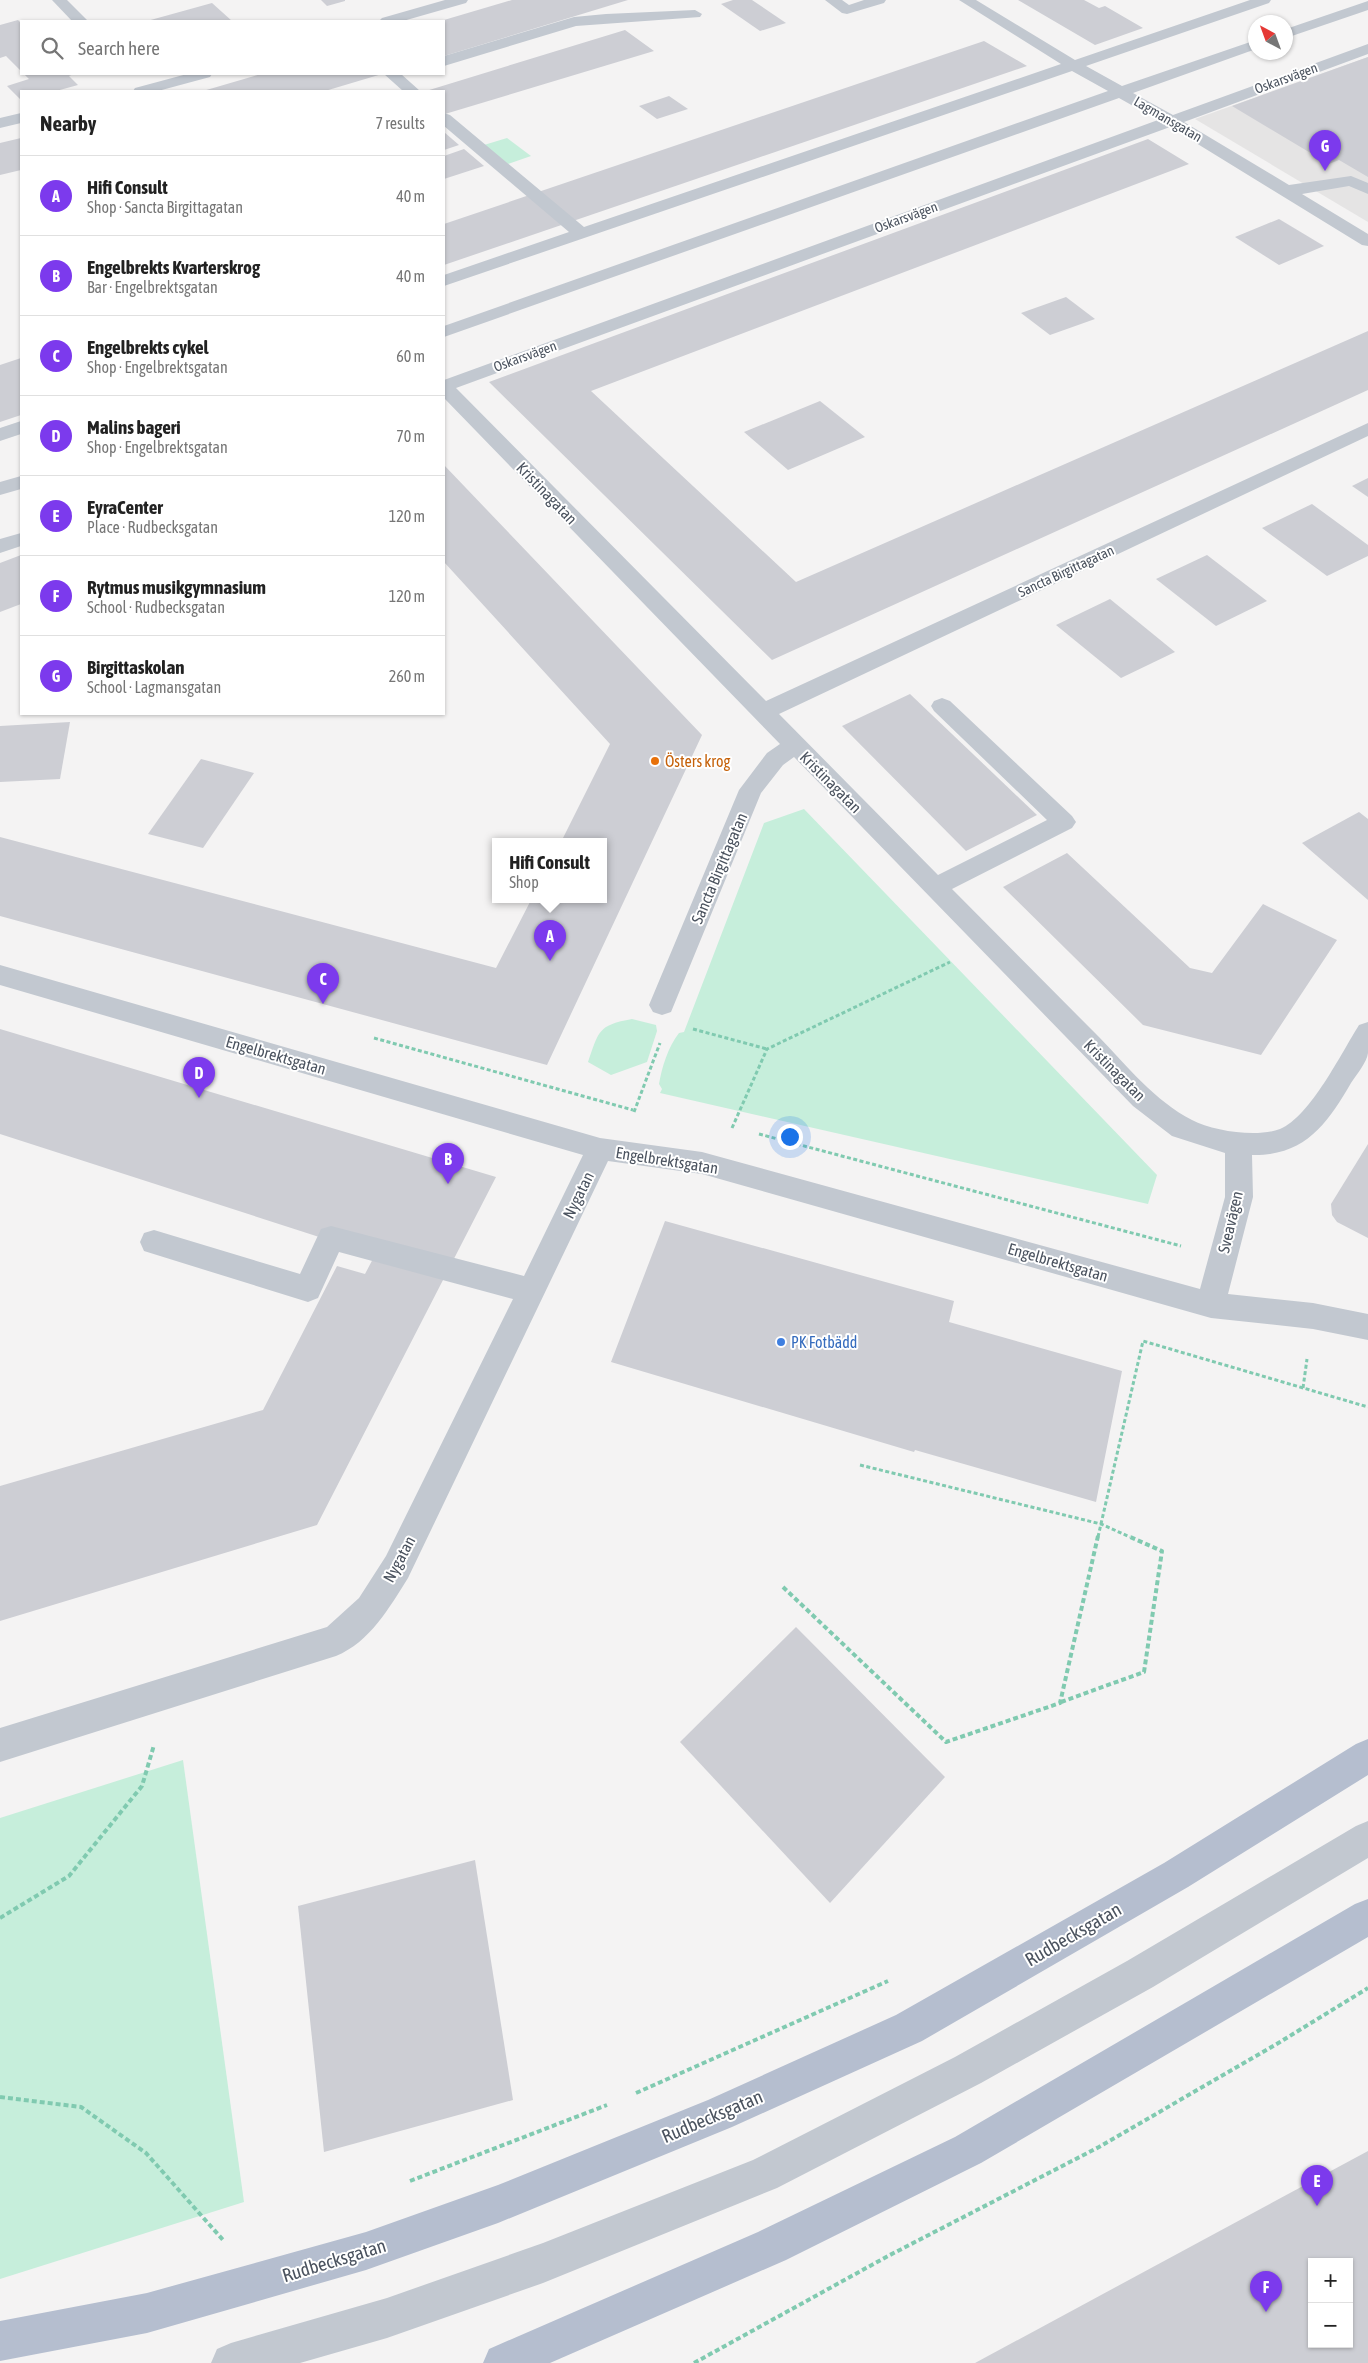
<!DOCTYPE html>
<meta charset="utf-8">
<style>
body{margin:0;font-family:"Asap Condensed",sans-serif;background:#f6f6f6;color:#222}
.controls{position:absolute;right:15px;bottom:15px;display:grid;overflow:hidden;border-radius:0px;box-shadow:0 1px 4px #0004}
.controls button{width:45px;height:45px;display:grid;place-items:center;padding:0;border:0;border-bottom:1px solid #e0e0e0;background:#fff;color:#222;font:25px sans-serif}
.compass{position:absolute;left:1248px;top:15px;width:45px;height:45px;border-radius:50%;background:#fff;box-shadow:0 1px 4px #0004;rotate:319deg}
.you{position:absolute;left:789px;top:1136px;width:18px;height:18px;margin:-12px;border:4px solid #fff;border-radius:50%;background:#1a73e8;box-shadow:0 0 0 8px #1a73e833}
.badge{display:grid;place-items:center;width:32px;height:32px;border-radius:50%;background:#7c3aed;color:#fff;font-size:16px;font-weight:700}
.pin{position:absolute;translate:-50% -41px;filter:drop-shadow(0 1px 2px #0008)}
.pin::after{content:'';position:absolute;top:26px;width:18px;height:15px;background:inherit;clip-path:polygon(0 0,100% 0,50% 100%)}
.popup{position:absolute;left:492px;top:838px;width:115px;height:65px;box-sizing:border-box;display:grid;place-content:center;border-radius:0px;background:#fff;filter:drop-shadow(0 1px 4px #0005);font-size:16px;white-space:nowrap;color:#767676}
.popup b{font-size:19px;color:#222}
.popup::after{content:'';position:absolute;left:50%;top:100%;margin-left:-10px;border:10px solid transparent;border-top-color:#fff}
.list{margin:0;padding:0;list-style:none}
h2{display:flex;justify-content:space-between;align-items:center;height:65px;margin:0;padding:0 20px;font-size:21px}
h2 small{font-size:16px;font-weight:400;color:#767676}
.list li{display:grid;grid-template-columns:32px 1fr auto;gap:15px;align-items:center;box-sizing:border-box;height:80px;padding:0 20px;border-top:1px solid #e0e0e0}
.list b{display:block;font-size:19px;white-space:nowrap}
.list p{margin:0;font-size:16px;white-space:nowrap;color:#767676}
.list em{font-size:16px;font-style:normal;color:#767676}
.icon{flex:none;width:28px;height:28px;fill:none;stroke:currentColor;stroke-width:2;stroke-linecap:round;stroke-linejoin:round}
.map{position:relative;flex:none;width:1368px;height:2363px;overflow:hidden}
.search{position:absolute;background:#fff;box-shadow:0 1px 4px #0004;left:20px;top:20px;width:425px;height:55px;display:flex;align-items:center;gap:12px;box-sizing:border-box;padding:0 18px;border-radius:0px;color:#767676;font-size:19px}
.panel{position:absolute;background:#fff;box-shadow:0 1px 4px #0004;left:20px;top:90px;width:425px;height:625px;border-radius:0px}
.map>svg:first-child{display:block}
</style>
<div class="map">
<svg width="1368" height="2363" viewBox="0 0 1368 2363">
<rect width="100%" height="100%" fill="#f4f3f3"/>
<polygon fill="#e5e4e4" points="1368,57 1368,222 1195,119"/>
<g fill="#c6eedb">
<polygon points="507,138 531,156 508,164 484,145"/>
<path d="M804,809L1157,1175L1148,1204L660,1093L662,1089L659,1084C662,1067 668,1047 679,1033L684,1032L764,823Z"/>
<path d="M632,1019L656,1025L657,1031L647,1062L611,1075L588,1062C599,1031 598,1025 632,1019Z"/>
<polygon points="183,1760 244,2202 0,2279 0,1818"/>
</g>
<g fill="#cdced4" fill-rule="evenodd">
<polygon points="321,0 345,0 345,1 327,6"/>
<polygon points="512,0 628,0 444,56 444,20"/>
<polygon points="733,0 752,0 786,23 760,31 721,4"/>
<polygon points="1018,0 1084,0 1099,8 1105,6 1143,28 1095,45"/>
<polygon points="212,3 232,21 147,21"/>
<polygon points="18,20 21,23 21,71 6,56 0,58 0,25"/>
<polygon points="625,30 654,51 445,114 444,91 426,91"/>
<polygon points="984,41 1027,66 444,265 444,224"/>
<polygon points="1368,57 1368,177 1339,160 1329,164 1232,106"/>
<polygon points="24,74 74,74 69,76 78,85 56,91 21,91 21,100 7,86 29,79"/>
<polygon points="261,74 382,74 325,91 203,91"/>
<polygon points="669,96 688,109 657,119 639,106"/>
<polygon points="444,132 459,145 444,150"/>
<polygon points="21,138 21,170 0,175 0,143"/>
<polygon points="1148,139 1189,164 591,391 796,582 1368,331 1368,390 772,660 489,382"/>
<polygon points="464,149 484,166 444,179 444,156"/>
<polygon points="1279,219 1324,246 1279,265 1235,237"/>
<polygon points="1066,297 1095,319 1050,335 1021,313"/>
<polygon points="21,358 21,415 0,422 0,365"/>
<polygon points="820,401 865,437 788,470 744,432"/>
<polygon points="444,465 702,735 547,1065 0,916 0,837 496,968 531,900 604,900 604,842 561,842 610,744 444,562"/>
<polygon points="1368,478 1368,497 1352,486"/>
<polygon points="1312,504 1368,545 1368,556 1327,576 1262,528"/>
<polygon points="21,555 21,604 0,612 0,563"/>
<polygon points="1207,555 1267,601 1216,626 1156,579"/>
<polygon points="1110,599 1175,652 1121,678 1056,625"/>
<polygon points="910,694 1037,815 966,851 842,726"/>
<polygon points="70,722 60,779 0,782 0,726"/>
<polygon points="201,759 254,773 203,848 148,834"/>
<polygon points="1359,812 1368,819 1368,900 1302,843"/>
<polygon points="1067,853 1190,968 1212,973 1263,904 1337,940 1261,1055 1143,1025 1003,887"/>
<polygon points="0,1029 496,1177 317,1525 0,1621 0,1486 263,1410 337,1266 365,1274 375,1255 0,1134"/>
<polygon points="1368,1144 1368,1238 1337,1222 1332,1215 1331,1204"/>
<polygon points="665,1221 954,1301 949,1322 1122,1371 1096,1502 915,1450 914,1452 611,1362"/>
<polygon points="796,1627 945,1777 830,1903 680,1742"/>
<polygon points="475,1860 513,2100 324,2152 298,1906"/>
<path d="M1368,2151V2363H975ZM1312,2262H1349V2344H1312Z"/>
</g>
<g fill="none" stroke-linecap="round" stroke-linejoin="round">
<g stroke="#80cab0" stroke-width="3" stroke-dasharray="4 2.5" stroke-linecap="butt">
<polyline points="693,1029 767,1049"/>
<polyline points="374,1038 633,1110"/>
<polyline points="634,1112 660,1043"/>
<polyline points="732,1128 767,1049 950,962"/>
<polyline points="759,1134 1181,1246"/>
<polyline points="1303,1388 1307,1359"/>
<polyline points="860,1465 1101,1524 1130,1537"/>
<polyline points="1098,1537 1143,1341 1368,1407"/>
</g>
<g stroke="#80cab0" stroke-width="4" stroke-dasharray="5 3" stroke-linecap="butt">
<polyline points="783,1587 946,1742 1060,1703 1098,1536"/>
<polyline points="1061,1702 1144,1672 1162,1551 1128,1536"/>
<polyline points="0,1918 69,1876 142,1786 154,1745"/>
<polyline points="636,2093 888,1981"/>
<polyline points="0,2097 81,2107 146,2153 223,2240"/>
<polyline points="410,2181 607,2105"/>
<polyline points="694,2363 888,2256 1099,2147 1280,2042 1368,1988"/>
</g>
<g fill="#c2c8d0" fill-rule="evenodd">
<polygon points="52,0 67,0 88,21 72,21"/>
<polygon points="445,0 468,0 466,3 403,21 379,21 382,18"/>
<polygon points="825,0 842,0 849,5 864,0 886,0 884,3 847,14 842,13"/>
<path d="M959,0H976L1075,60L1250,0H1271L1269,3L1086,66L1122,86L1256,40V49L1133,93L1173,115L1368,44V54L1184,122L1289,185L1351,176L1368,183V194L1349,186L1302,194L1368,234V246L1362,245L1170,127L456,388L766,701L1368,423V436L779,714L938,875L1047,820L934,711L931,706L934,701L942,698L950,701L1072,816L1076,822L1072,828L952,889C1001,938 1050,988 1099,1037C1127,1066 1155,1101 1192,1120C1213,1131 1257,1138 1280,1129C1310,1117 1342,1052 1359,1025L1368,1022C1368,1032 1368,1043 1368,1053C1367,1062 1357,1074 1351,1083C1327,1124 1305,1156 1252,1155L1253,1197L1228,1294L1313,1303L1368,1314V1340L1313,1329L1211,1318L702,1174L608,1161L408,1578C389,1608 370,1642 336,1656L0,1762V1728L327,1627L359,1598L386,1556L513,1299L339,1252L318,1298L308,1302L144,1251L140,1242L144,1233L154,1230L300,1274L321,1229L331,1226L524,1276L583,1155L0,985V965L600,1138L702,1152L1200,1289L1225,1197V1153L1172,1136L1133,1106L794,757L783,765L761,793L671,1012L662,1015L653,1012L649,1005L739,790L767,753L780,744L444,398V380L1158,120L1119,98L444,337V326L1108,91L1072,71L444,286V275L569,232L444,126V113L450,115L584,227L1061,64Z"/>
<polygon points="1368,1 1368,10 1286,38 1286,29"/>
<polygon points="695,10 702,14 700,17 576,26 444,66 444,56 574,17 606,14"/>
<polygon points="187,74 212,74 210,77 158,91 133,91 135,88"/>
<polygon points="384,74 401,74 420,91 403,91"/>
<polygon points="21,113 21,123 0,128 0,118"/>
<polygon points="21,421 21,434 0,441 0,428"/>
<polygon points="21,476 21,489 0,495 0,482"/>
<polygon points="21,533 21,546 0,553 0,539"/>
<polygon points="1368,1821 1368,1858 1153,1987 981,2083 777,2188 543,2283 387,2338 300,2363 211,2363 217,2349 231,2343 387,2298 543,2243 753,2160 955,2057 1127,1961 1356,1826"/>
</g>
<g fill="#b5becf" fill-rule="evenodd">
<polygon points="1368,1739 1368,1775 1188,1887 922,2041 732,2127 498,2223 366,2270 147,2333 0,2361 0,2321 147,2293 366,2232 498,2185 708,2100 896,2015 1164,1863 1356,1744"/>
<polygon points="1368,1899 1368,1937 981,2163 786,2260 550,2363 483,2363 489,2349 758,2232 955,2137 1355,1904"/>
</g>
</g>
<circle fill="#e8710a" stroke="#fff" stroke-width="2" cx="655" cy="761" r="5"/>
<circle fill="#3f7fe0" stroke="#fff" stroke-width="2" cx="781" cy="1342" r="5"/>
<g text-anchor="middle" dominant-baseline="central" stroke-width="4" stroke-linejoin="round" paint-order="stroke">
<g font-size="14" fill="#4b535f" stroke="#fff">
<text transform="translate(1286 78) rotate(-20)">Oskarsvägen</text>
<text transform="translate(1168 119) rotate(30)">Lagmansgatan</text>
<text transform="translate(906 217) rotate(-20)">Oskarsvägen</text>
<text transform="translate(525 356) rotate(-20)">Oskarsvägen</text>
<text transform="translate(1066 571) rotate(-25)">Sancta Birgittagatan</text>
</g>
<g font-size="16" fill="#4b535f" stroke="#fff">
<text transform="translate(547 493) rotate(46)">Kristinagatan</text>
<text transform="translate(831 782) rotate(45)">Kristinagatan</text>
<text transform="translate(719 868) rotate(-67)">Sancta Birgittagatan</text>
<text transform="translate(276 1055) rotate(16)">Engelbrektsgatan</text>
<text transform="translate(1115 1070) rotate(45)">Kristinagatan</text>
<text transform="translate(667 1160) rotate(9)">Engelbrektsgatan</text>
<text transform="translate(578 1195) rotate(-64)">Nygatan</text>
<text transform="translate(1230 1222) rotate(-77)">Sveavägen</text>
<text transform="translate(1058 1262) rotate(16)">Engelbrektsgatan</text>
<text transform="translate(399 1559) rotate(-62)">Nygatan</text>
</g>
<g font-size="16" fill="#c56008" stroke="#fff" text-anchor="start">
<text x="665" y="761">Östers krog</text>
</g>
<g font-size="16" fill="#366cbe" stroke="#fff" text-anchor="start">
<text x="791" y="1342">PK Fotbädd</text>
</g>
<g font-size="19" fill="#4b535f" stroke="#fff">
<text transform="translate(1073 1934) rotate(-30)">Rudbecksgatan</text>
<text transform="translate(712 2116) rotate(-23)">Rudbecksgatan</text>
<text transform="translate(334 2260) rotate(-17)">Rudbecksgatan</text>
</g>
</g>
</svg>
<div class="controls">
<button>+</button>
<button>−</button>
</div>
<svg class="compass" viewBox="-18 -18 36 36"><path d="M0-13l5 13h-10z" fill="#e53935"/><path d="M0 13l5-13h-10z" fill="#767676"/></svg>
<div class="you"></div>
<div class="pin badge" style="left:550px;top:961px">A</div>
<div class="popup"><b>Hifi Consult</b>Shop</div>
<div class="pin badge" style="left:448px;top:1184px">B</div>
<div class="pin badge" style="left:323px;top:1004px">C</div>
<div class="pin badge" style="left:199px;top:1098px">D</div>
<div class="pin badge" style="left:1317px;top:2206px">E</div>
<div class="pin badge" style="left:1266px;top:2312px">F</div>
<div class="pin badge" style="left:1325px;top:171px">G</div>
<div class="search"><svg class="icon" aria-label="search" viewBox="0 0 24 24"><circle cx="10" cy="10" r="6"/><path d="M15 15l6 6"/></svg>Search here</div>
<section class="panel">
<h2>Nearby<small>7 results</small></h2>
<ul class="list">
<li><span class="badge">A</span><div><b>Hifi Consult</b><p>Shop · Sancta Birgittagatan</p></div><em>40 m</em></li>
<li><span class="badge">B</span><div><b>Engelbrekts Kvarterskrog</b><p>Bar · Engelbrektsgatan</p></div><em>40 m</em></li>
<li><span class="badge">C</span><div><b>Engelbrekts cykel</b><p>Shop · Engelbrektsgatan</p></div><em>60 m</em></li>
<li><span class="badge">D</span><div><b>Malins bageri</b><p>Shop · Engelbrektsgatan</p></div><em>70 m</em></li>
<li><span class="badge">E</span><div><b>EyraCenter</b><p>Place · Rudbecksgatan</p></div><em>120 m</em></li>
<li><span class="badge">F</span><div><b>Rytmus musikgymnasium</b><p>School · Rudbecksgatan</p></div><em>120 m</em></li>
<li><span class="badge">G</span><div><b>Birgittaskolan</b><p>School · Lagmansgatan</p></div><em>260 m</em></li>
</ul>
</section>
</div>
